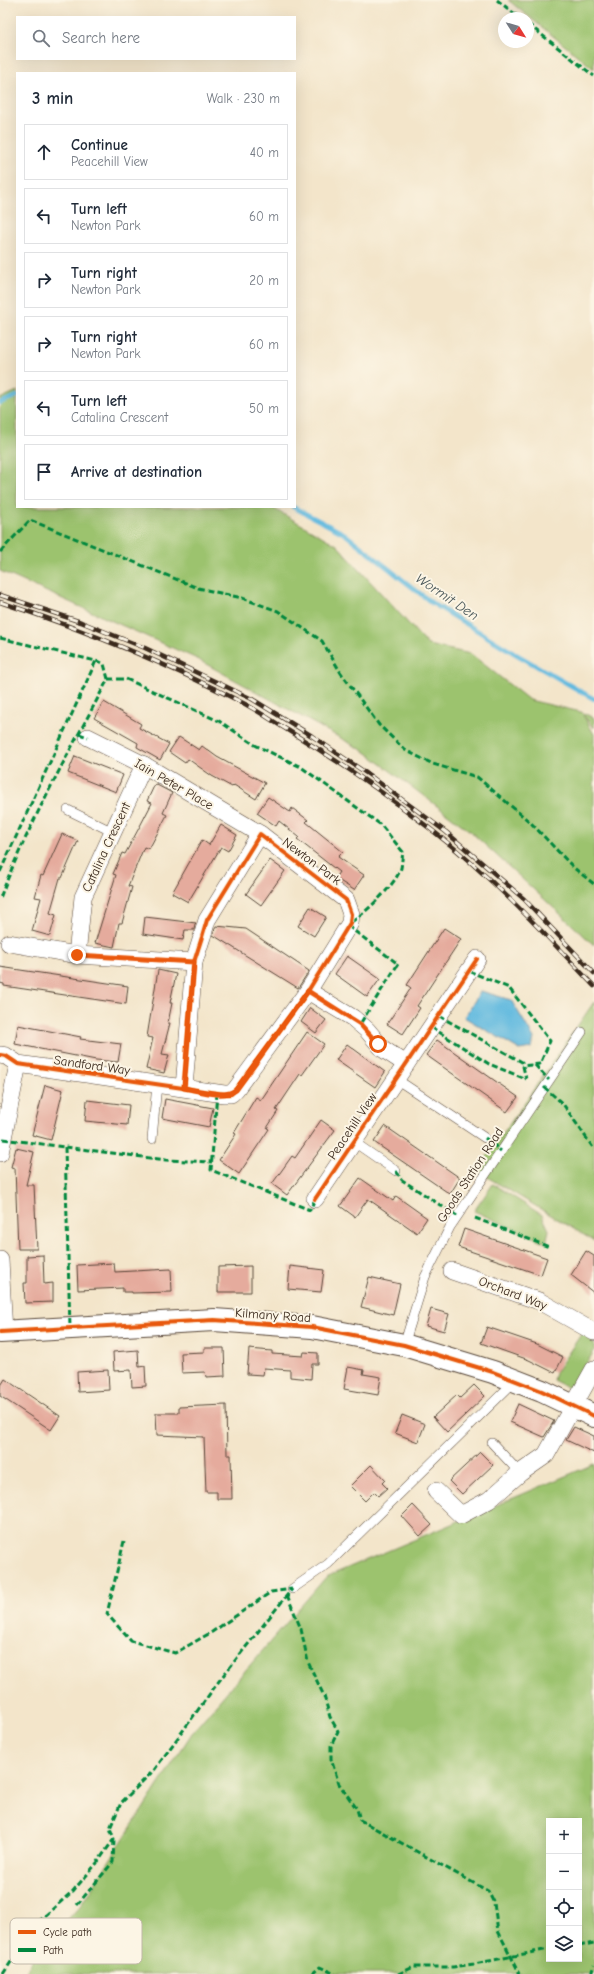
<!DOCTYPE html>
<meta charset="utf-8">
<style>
body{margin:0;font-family:"Comic Neue",sans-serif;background:#f2f2f3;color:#1f2937}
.controls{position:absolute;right:12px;bottom:12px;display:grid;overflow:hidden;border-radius:0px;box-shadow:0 4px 16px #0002}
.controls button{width:36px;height:36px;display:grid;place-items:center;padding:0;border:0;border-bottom:1px solid #e0e1e3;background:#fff;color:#1f2937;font:20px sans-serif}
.compass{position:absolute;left:498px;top:12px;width:36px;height:36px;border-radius:50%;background:#fff;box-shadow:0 4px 16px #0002;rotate:127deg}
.stop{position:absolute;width:12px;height:12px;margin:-9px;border:3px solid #ea580c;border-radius:50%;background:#fff}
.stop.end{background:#ea580c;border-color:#fff;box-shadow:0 1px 4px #0008}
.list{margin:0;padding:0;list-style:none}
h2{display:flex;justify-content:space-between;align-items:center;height:52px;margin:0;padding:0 16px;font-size:17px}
h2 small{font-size:13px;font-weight:400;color:#747a83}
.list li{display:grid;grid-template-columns:26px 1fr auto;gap:12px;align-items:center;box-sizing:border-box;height:56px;margin:0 8px 8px;padding:0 8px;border:1px solid #e0e1e3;border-radius:0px}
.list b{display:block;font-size:15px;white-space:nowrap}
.list p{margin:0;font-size:13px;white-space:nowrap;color:#747a83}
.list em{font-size:13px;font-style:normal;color:#747a83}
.icon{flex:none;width:22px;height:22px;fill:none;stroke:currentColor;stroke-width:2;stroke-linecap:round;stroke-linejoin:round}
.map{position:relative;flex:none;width:594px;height:1974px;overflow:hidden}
.search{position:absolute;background:#fff;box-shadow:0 4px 16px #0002;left:16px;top:16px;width:280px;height:44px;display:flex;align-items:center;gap:10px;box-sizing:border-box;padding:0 14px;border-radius:0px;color:#747a83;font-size:15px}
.panel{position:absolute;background:#fff;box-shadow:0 4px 16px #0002;left:16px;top:72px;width:280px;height:436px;border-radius:0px}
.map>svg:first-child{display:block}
</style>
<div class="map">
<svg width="594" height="1974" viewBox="0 0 594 1974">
<rect width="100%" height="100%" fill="#fcf5e5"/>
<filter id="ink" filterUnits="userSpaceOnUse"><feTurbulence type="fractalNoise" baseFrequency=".025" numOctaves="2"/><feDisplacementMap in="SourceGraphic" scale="8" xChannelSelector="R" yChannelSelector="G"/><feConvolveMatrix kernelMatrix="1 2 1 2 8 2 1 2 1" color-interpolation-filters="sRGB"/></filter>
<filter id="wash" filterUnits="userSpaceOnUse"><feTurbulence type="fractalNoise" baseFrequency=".012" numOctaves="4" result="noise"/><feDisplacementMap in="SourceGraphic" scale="16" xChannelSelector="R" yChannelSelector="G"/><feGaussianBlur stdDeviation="0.9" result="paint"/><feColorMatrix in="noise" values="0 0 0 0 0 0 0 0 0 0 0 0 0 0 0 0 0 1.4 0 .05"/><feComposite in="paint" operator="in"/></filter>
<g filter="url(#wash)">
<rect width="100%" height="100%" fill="#f3e5ca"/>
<g fill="#9cc36e" stroke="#6c7646" fill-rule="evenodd">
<polygon points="508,0 594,0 594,69"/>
<polygon points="17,391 17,507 271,507 337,545 428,645 471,654 529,700 581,712 594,718 594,728 583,715 594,734 594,945 470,831 364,751 195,658 0,571 0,399"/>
<polygon points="594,1002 594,1241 477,1171"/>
<polygon points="493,1184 542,1215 549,1230 546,1243 474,1211"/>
<polygon points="584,1330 594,1336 594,1351 571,1389 553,1380 555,1373"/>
<path d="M594,1464V1974H25L35,1955L80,1906L194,1730L326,1577ZM549,1821H579V1959H549Z"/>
</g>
<polygon fill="#62badf" stroke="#4e727e" points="481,991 511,1000 534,1038 532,1048 520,1050 464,1017"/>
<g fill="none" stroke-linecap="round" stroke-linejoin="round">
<g stroke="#62badf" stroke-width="4.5">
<polyline points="0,403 17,396"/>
<polyline points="293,507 345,534 432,603 514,653 594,699"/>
</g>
</g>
<g id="blocks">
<g fill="#e5ab9d">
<polygon points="104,702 141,724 139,728 169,744 160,760 137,747 138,743 94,718"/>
<polygon points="179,737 199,750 202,746 217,757 265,783 256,799 234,785 232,787 212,776 188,759 185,763 169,752"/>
<polygon points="75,756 123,775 116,792 68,773"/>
<polygon points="155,784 172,793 163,813 167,815 149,849 144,847 128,886 132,887 122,923 119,923 114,947 95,943 116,875 113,874 122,853 125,854 139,828 152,803 147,801"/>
<polygon points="268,797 290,812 292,808 308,820 306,822 343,852 338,857 364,875 354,890 335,878 339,872 297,839 299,837 279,821 276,826 257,813"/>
<polygon points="221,825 237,835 228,851 221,847 188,902 172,893 202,840 209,845"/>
<polygon points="62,834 78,841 62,878 60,878 50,913 56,915 50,936 32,931 41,898 35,897 41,875 43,876"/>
<polygon points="270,860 285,871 261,905 246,894"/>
<polygon points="310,907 326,917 314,936 298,926"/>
<polygon points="145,917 196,923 195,924 194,930 185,930 183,940 143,934"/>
<polygon points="216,926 246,929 309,971 298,988 213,935"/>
<polygon points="444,928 461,939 417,1006 420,1008 403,1034 387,1024 411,988 407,985"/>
<polygon points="347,956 380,979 367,997 335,974"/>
<polygon points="0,967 128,986 126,1004 4,986 4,984 0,983"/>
<polygon points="158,970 176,974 170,1003 172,1003 168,1023 170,1023 162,1054 169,1055 164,1073 146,1069 153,1038 147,1037"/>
<polygon points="310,1008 326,1020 316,1033 301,1022"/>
<polygon points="18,1025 81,1037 80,1039 121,1044 118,1062 96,1060 15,1044"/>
<polygon points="307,1032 324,1044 302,1075 300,1074 276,1110 278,1111 267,1128 269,1129 239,1174 219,1160 236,1134 234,1133 256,1097 261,1100"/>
<polygon points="437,1040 518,1097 507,1112 426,1055"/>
<polygon points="347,1044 385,1072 375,1087 336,1060"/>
<polygon points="45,1085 63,1090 51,1140 32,1135"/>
<polygon points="165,1099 213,1108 209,1127 162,1118"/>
<polygon points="87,1100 129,1105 127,1125 85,1121"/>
<polygon points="321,1120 335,1130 287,1195 272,1184 292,1156 295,1158"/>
<polygon points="385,1126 460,1178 450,1194 374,1142"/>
<polygon points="16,1148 34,1152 26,1185 34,1185 37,1249 18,1249 15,1168 11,1167"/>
<polygon points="360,1178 393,1201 396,1196 427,1218 417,1233 368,1199 355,1217 340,1206"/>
<polygon points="464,1229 547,1258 541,1275 458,1247"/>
<polygon points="586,1251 594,1256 594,1293 571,1275"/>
<polygon points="43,1255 44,1284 53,1283 53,1302 25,1303 24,1283 27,1283 27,1256"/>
<polygon points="114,1263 115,1272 171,1269 172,1292 132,1293 132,1292 123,1292 123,1288 78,1290 77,1265"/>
<polygon points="251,1266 251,1292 218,1292 218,1267"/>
<polygon points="290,1266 324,1270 321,1292 288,1289"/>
<polygon points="369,1277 400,1284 393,1315 361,1307"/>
<polygon points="431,1309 449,1314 444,1331 426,1326"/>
<polygon points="487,1327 537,1344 563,1357 555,1373 529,1360 481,1343"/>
<polygon points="204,1348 224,1348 225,1376 206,1377 205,1372 182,1373 181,1353 204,1352"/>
<polygon points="249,1349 272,1351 272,1354 303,1356 304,1352 318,1353 318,1364 312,1364 311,1379 290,1377 290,1370 264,1368 263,1375 247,1374"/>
<polygon points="138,1350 139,1367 145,1366 146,1386 132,1387 131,1370 114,1371 113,1352"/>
<polygon points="348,1367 364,1370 363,1374 381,1377 378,1395 344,1389"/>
<polygon points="108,1370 109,1390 78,1392 77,1372"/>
<polygon points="5,1379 60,1416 51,1430 0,1396 0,1387"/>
<polygon points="474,1385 485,1396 447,1432 433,1417 457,1395 460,1398"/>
<polygon points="518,1404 554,1421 544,1437 510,1422"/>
<polygon points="226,1405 227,1455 231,1455 232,1499 217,1499 217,1492 206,1492 204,1437 157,1435 156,1413 179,1413 179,1407"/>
<polygon points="402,1415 425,1424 418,1442 395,1433"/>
<polygon points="574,1427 594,1436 594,1453 566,1440"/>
<polygon points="480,1452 493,1465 462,1494 449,1481"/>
<polygon points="371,1465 385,1480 382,1483 387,1488 378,1496 374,1492 365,1501 350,1486"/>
<polygon points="413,1505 432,1525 420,1536 402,1516"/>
</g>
</g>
</g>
<g filter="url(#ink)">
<use href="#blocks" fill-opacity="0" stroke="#574638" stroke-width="1"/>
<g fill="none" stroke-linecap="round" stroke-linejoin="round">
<defs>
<g id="lane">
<polyline points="68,810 113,832"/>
<polyline points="396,1079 485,1138"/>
<polyline points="152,1139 157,1084"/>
<polyline points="354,1142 396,1171"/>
<polyline points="404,1345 425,1277 450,1227 582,1032"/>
<polyline points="492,1443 520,1473"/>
<polyline points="292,1589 328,1564 515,1381"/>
</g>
<g id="street">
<polyline points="88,737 144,765 260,834"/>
<polyline points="9,943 77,955 194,962"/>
<polyline points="77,955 83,897 144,765"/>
<polyline points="308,991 353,1018 367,1030 383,1049 406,1064"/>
<polyline points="0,1055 6,1056 18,1064 224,1094 231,1094 236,1089 308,991 350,923 351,914 346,900 260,834 207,920 202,937 194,962 184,1088"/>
<polyline points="0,1153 18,1064"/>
<polyline points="315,1199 477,959"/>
<polyline points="0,1260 4,1332"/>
<polyline points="452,1271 539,1301 594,1332"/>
<polyline points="436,1491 461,1515 489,1500 520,1473 546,1455 594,1369"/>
</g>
<polyline id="secondary" points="0,1332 214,1320 312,1327 404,1345 493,1372 542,1391 594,1416"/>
</defs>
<use href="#lane" stroke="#574638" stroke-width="10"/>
<use href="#street" stroke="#574638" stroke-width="18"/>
<use href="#secondary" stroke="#574638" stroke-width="24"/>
<use href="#lane" stroke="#fff" stroke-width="9"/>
<use href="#street" stroke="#fff" stroke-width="17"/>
<use href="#secondary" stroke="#fff" stroke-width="22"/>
<defs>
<g id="rail">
<polyline points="0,595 81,622 145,648 252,699 312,736 369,775 446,832 524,899 594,973"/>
<path d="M0,602C85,630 166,663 245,704C260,712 274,722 289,731C339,761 387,795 433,831C492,877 543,932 594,986"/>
</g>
</defs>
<use href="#rail" stroke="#3b2a1e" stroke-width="4.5"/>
<use href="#rail" stroke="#fcf5e5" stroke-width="3" stroke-dasharray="9" stroke-linecap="butt"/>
<g stroke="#00873e" stroke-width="3" stroke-dasharray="6 3" stroke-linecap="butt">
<polyline points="497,0 520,18"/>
<polyline points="528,24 594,76"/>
<polyline points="0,552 30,520 198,588 242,598 278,611 322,641 341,673 379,725 405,750 433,764 477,777 531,823 574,868 594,884"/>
<path d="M0,638L100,662L104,664L108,679C70,751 29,822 0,898"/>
<path d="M108,679H126L219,721L255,745L301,767L381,825L403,852C402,857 402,863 401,868C395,886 365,913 350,923"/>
<polyline points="79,734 88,737"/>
<polyline points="0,872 96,661"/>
<polyline points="348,926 398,964 360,1024"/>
<polyline points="469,971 509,988 550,1041 540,1064 522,1066"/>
<polyline points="439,1016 522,1062 526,1079"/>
<polyline points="431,1027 489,1064 526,1079"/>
<polyline points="535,1065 549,1080"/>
<polyline points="544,1087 563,1104 594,1149"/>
<polyline points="217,1093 211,1170 310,1210 315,1199"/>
<polyline points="485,1138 501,1151"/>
<polyline points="3,1139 166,1160 212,1162"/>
<polyline points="65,1147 70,1328"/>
<polyline points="396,1171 402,1180 457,1216"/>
<polyline points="475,1218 549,1247"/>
<polyline points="124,1541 107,1614 131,1641 175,1653 212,1632 271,1592 292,1589"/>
<polyline points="287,1595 301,1629 308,1662 324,1696 330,1717 338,1731 331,1746 331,1759 339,1784 357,1809 360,1820 488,1891 494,1903 498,1931 520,1974"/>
<polyline points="77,1905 113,1862 114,1839"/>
<polyline points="579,1946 594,1943"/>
<polyline points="3,1974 36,1924 73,1891 97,1863 114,1839 110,1828 121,1803 155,1769 222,1677 292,1589"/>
<polyline points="312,1974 320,1967 335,1974"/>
<polyline points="398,1974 414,1967 453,1967 474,1964 549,1949"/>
<polyline points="591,1974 594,1965"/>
</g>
<defs>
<g id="cycleway">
<polyline points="0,1055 6,1056 18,1064 224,1094 231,1094 236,1089 308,991 350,923 351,914 346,900 260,834 207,920 202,937 194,962 184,1088"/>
<polyline points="315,1199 477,959"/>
<polyline points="0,1332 214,1320 312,1327 404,1345 493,1372 542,1391 594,1416"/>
</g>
</defs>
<use href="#cycleway" stroke="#fcf5e5" stroke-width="6"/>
<use href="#cycleway" stroke="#e8590c" stroke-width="4"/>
</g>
</g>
<g fill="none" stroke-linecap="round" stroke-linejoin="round" filter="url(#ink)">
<path stroke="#ea580c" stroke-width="5" d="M77,955L194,962L184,1088C200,1091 223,1099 236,1090L308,991L360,1024L378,1044"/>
</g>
<g text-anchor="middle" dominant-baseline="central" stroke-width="4" stroke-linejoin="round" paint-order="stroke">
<g font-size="13" fill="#3b2a1e" stroke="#fcf5e5">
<text transform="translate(174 784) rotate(30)">Iain Peter Place</text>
<text transform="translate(106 847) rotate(-65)">Catalina Crescent</text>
<text transform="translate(312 861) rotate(37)">Newton Park</text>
<text transform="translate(92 1065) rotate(8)">Sandford Way</text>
<text transform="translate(352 1126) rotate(-56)">Peacehill View</text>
<text transform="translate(470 1175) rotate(-57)">Goods Station Road</text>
<text transform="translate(513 1293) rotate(21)">Orchard Way</text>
<text transform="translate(273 1315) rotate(4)">Kilmany Road</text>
</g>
<g font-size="14" font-style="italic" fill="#475558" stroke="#fcf5e5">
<text transform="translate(447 597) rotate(34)">Wormit Den</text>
</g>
</g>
<rect x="10" y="1918" width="132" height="46" rx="6" fill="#fcf5e5" stroke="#c2b8a9" stroke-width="1"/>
<rect x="18" y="1930" width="18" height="4" fill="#e8590c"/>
<rect x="18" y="1948" width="18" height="4" fill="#00873e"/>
<g font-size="11" fill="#3b2a1e">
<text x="43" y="1936">Cycle path</text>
<text x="43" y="1954">Path</text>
</g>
</svg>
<div class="controls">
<button>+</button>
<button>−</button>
<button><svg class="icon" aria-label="locate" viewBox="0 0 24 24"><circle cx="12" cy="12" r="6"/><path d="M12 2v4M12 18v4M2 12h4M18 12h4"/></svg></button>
<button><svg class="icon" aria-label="layers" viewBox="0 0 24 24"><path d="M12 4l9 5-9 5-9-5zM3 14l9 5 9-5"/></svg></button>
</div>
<svg class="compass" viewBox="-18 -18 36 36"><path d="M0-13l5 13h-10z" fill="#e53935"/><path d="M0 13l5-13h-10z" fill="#747a83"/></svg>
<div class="stop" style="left:378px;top:1044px"></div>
<div class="stop end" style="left:77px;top:955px"></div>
<div class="search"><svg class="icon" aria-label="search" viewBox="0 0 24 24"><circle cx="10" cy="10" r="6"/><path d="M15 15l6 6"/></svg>Search here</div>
<section class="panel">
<h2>3 min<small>Walk · 230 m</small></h2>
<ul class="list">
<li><svg class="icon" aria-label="ahead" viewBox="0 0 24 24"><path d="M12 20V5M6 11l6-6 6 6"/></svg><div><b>Continue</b><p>Peacehill View</p></div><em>40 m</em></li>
<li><svg class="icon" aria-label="left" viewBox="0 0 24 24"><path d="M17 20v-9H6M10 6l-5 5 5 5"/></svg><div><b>Turn left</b><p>Newton Park</p></div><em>60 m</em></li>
<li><svg class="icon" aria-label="right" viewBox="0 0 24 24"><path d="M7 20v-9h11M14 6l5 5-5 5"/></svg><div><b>Turn right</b><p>Newton Park</p></div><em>20 m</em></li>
<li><svg class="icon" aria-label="right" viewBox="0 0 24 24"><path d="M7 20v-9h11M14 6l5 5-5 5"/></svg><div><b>Turn right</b><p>Newton Park</p></div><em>60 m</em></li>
<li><svg class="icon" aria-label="left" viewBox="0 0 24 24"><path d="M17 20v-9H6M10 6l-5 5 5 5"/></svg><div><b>Turn left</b><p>Catalina Crescent</p></div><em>50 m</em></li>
<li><svg class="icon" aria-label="arrive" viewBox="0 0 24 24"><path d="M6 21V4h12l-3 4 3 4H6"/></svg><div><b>Arrive at destination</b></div></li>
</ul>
</section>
</div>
